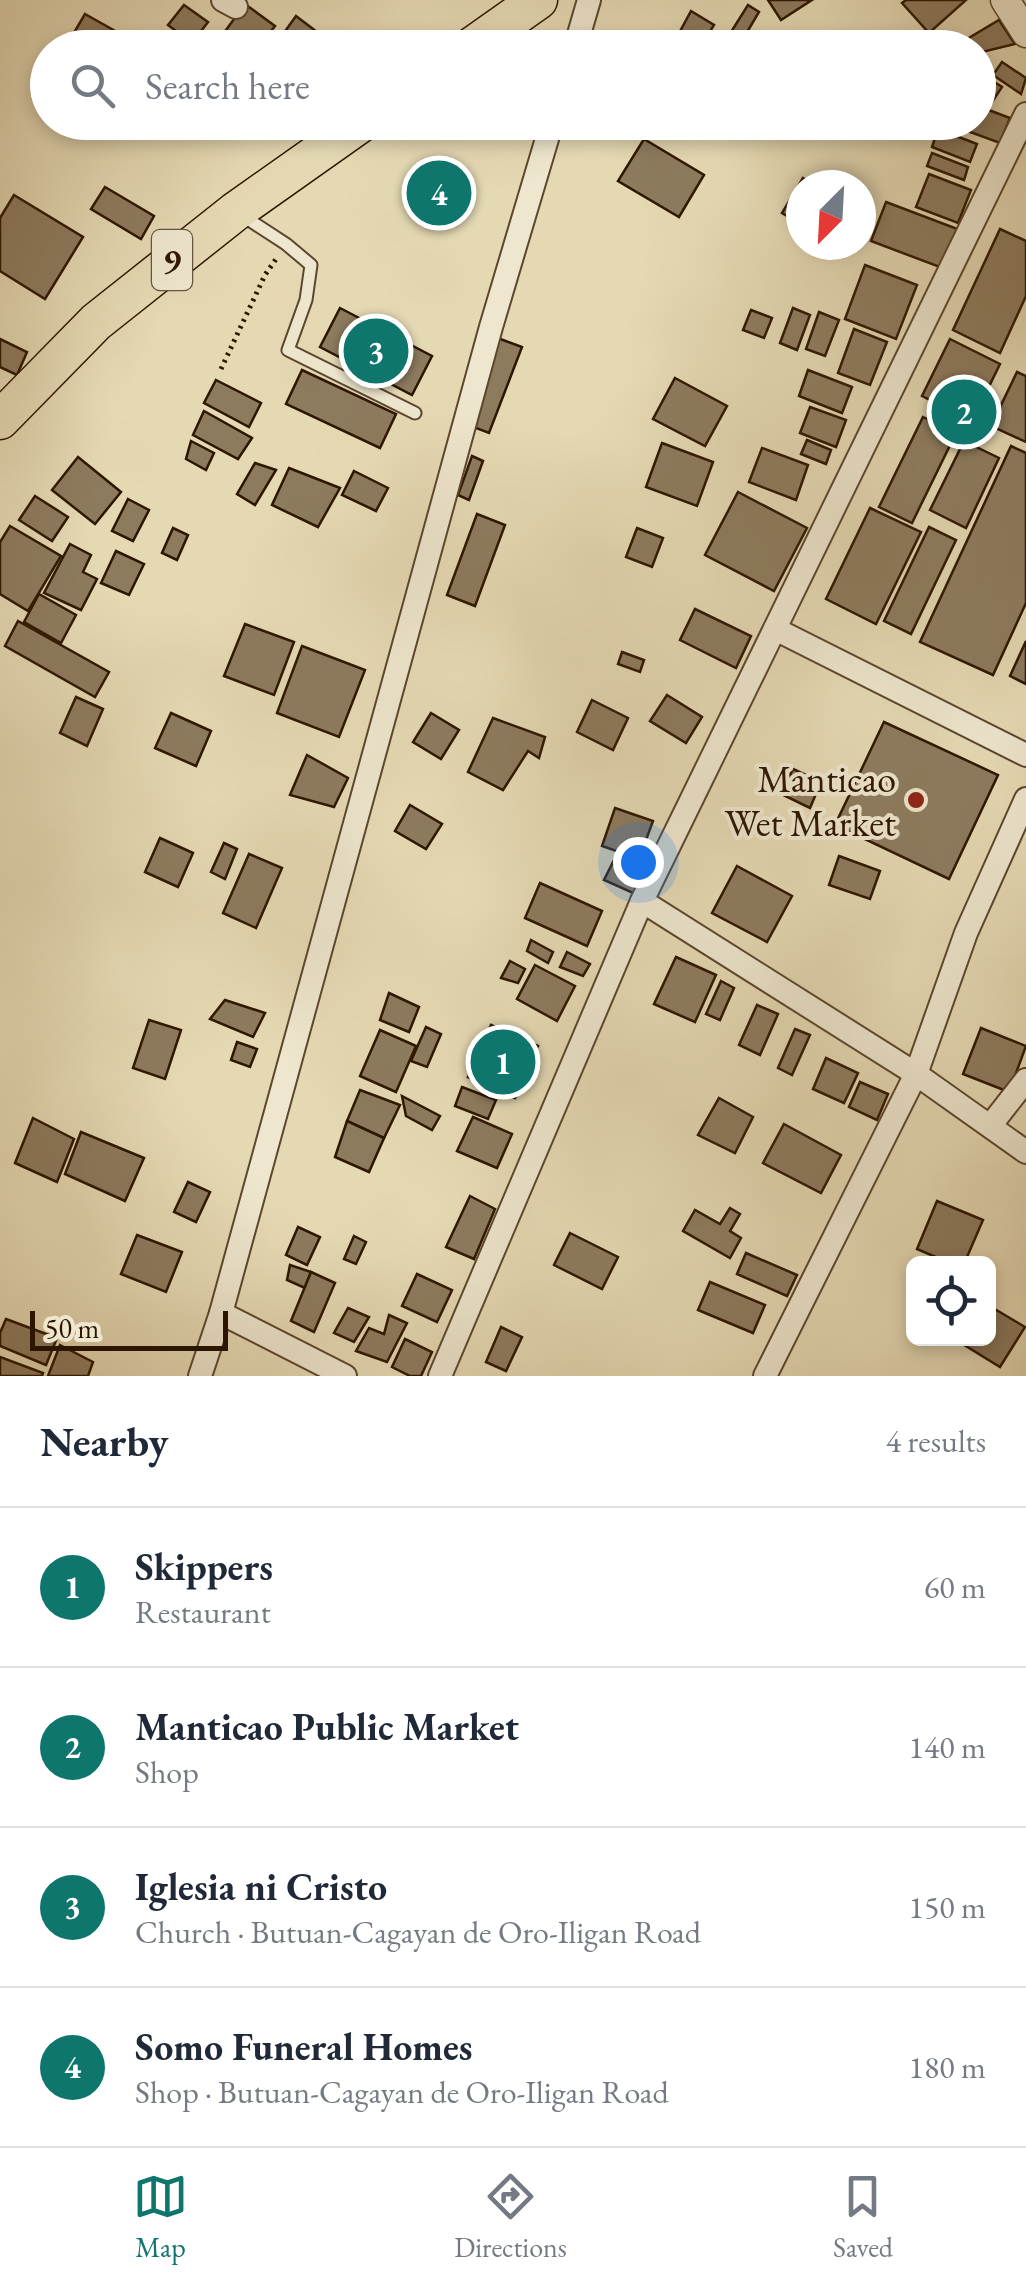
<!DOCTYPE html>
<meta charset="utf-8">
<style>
body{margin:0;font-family:"EB Garamond",serif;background:#f2f2f3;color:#1f2937}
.controls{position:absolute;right:30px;bottom:30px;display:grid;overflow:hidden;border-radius:15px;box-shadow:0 5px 15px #0003}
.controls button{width:90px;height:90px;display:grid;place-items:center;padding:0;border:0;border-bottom:2px solid #e0e1e3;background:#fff;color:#1f2937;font:50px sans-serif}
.compass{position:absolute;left:786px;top:170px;width:90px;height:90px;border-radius:50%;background:#fff;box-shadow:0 5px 15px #0003;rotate:204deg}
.scale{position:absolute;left:30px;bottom:25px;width:198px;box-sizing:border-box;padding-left:10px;border:5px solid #2d1600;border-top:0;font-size:28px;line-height:35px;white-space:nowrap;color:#2d1600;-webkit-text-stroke:8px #eee6ce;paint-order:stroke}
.you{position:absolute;left:638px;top:862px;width:35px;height:35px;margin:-25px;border:8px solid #fff;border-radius:50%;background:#1a73e8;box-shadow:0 0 0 15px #1a73e833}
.badge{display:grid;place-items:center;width:65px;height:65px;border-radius:50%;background:#0f766e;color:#fff;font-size:32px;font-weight:700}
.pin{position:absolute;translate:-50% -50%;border:5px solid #fff;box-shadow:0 2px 10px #0006}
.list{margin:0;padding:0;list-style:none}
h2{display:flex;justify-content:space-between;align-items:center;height:130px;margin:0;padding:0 40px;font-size:42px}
h2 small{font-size:32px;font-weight:400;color:#747a83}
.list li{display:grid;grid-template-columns:65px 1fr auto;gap:30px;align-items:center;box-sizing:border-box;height:160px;padding:0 40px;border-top:2px solid #e0e1e3}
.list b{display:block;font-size:38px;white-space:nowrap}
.list p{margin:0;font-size:32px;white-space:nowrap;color:#747a83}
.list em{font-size:32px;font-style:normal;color:#747a83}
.icon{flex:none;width:55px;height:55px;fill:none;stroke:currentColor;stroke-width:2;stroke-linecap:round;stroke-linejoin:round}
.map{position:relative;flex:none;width:1026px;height:1376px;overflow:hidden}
.search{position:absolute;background:#fff;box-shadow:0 5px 15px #0003;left:30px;right:30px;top:30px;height:110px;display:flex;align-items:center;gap:25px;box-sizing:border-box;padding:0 35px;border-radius:55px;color:#747a83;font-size:38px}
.sheet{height:770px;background:#fff}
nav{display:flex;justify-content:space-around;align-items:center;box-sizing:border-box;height:140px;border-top:2px solid #e0e1e3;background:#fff;font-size:28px;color:#747a83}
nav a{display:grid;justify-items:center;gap:5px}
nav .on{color:#0f766e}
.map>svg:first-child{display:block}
</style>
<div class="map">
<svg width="1026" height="1376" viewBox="0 0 1026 1376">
<rect width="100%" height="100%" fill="#e5d9b4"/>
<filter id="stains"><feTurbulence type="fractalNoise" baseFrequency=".002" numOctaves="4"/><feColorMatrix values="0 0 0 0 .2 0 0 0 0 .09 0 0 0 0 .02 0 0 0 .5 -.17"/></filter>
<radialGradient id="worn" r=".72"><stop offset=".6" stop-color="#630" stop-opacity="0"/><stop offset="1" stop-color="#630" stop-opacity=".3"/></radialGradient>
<g fill="#8d7b5e" stroke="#2d1600" stroke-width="2.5">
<polygon points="768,0 812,0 781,20"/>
<polygon points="906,0 966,0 929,33 902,3"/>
<polygon points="245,4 275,26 258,48 250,48 226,30"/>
<polygon points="184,5 208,22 192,43 168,25"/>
<polygon points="748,5 759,12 743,39 731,32"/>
<polygon points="691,11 714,25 700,48 671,48"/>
<polygon points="85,14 124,36 117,48 65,48"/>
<polygon points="296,16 338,48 273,48"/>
<polygon points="999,20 1015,44 978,53 978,48 957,45"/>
<polygon points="1002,62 1026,78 1021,94 993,75"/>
<polygon points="978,72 1002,87 990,105 978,97"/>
<polygon points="978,106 1010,118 1000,143 959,128 961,122 978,122"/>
<polygon points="938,129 977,144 970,162 932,147"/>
<polygon points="644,139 704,175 679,217 618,181"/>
<polygon points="932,153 968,167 964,180 927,166"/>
<polygon points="424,164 470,185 454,222 407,202"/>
<polygon points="929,174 971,190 958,223 916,207"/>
<polygon points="803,178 815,185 801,185 801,224 782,213"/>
<polygon points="105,187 154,216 141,239 91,209"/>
<polygon points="14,195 83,237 45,299 0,271 0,218"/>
<polygon points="886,202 960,230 945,269 871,241"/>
<polygon points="1000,229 1026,241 1026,296 1000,353 953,330"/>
<polygon points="865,265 917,285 896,339 845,319"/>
<polygon points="340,308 432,356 412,395 320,347"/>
<polygon points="793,308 810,315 797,350 780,343"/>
<polygon points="751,310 772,318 764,338 743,330"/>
<polygon points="819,312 839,320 825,356 806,349"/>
<polygon points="854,329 887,342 870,385 838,373"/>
<polygon points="495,337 522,347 489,433 463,423"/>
<polygon points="0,339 27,352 17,375 0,367"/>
<polygon points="950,339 1000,364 972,421 922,396"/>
<polygon points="302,370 396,414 380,448 286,404"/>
<polygon points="808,370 852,387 842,413 799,396"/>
<polygon points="1017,372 1026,376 1026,442 991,426"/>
<polygon points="675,378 727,406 705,446 653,419"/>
<polygon points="216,380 261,403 249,427 204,403"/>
<polygon points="810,407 846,420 836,447 800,433"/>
<polygon points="204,411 252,438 238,459 193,435"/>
<polygon points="923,417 956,433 912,523 879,507"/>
<polygon points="807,440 831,450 826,464 801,454"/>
<polygon points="191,441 214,453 206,470 186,459"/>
<polygon points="964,441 999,458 966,528 930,510"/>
<polygon points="662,443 713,462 697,506 646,487"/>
<polygon points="1011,446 1026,453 1026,603 993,675 920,642"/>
<polygon points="762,448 808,465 796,500 749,482"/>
<polygon points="472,456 483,461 469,500 458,495"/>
<polygon points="78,457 121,492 95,524 52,490"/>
<polygon points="255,463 276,470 255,505 237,494"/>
<polygon points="289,468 340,488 318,527 272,505"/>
<polygon points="354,471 388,488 376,511 342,495"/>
<polygon points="738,492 807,528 774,591 705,555"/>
<polygon points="35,496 68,517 52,541 19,520"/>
<polygon points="128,499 149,510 133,541 112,531"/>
<polygon points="870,508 921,532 876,624 826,599"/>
<polygon points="477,514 505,525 475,606 447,595"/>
<polygon points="10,526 61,556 28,611 0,594 0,542"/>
<polygon points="929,527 956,540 911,634 884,621"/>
<polygon points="173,528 188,535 177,560 162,553"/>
<polygon points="637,528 663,538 652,567 626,557"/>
<polygon points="70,544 91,555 83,572 97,579 81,610 44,593"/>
<polygon points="116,551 144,564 129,595 101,583"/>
<polygon points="39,594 76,615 61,643 24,622"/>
<polygon points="695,609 751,636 736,668 680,640"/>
<polygon points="18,621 109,672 95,697 5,646"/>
<polygon points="245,624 294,642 274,695 224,676"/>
<polygon points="1026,641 1026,684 1010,676"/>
<polygon points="302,646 365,670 339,737 277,713"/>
<polygon points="622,652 644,660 640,672 618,664"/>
<polygon points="667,695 702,717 686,743 650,721"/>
<polygon points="76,697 103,709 87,746 60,733"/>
<polygon points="592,700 628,718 613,750 577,732"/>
<polygon points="171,713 211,731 196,766 155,748"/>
<polygon points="431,713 459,730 441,759 413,742"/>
<polygon points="493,718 545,737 539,758 528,751 503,790 468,772"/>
<polygon points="884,722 998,775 949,879 835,825"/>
<polygon points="307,755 348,778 334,807 290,795"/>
<polygon points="793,769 821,782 810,808 781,794"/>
<polygon points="410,805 442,824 426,849 395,831"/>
<polygon points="615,808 653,821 639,859 602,846"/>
<polygon points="160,838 193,853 178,887 145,872"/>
<polygon points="224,843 237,849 225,879 211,872"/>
<polygon points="249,854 282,868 256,928 223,913"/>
<polygon points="839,856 880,871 870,899 829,885"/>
<polygon points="613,862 650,879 642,897 604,880"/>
<polygon points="737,866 792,896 767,942 712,913"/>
<polygon points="540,883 602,911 587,946 525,918"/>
<polygon points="531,940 553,952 548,963 527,951"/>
<polygon points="567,952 590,964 583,976 560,967"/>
<polygon points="676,957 716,975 695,1022 654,1004"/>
<polygon points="510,961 525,969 518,983 501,978"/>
<polygon points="535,965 575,986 557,1021 517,999"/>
<polygon points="721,981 734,988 720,1020 706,1014"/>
<polygon points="389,993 419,1007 409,1032 380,1020"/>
<polygon points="225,1000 265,1013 253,1037 210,1019"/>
<polygon points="757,1005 778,1014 760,1055 739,1045"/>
<polygon points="149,1020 181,1030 165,1079 133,1068"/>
<polygon points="491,1025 538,1046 515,1098 468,1077"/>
<polygon points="426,1027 441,1034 427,1067 411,1061"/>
<polygon points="981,1028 1026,1046 1009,1092 963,1074"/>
<polygon points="795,1029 810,1035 792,1075 778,1068"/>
<polygon points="380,1030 416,1046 396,1092 360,1076"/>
<polygon points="237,1042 257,1049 250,1067 231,1060"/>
<polygon points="826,1058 858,1073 844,1103 813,1089"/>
<polygon points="860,1082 888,1094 877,1120 849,1107"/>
<polygon points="462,1087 496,1100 488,1119 455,1106"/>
<polygon points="360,1090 400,1105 384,1138 347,1121"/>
<polygon points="402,1096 440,1116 432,1130 406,1116"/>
<polygon points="719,1098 753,1117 735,1153 698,1135"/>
<polygon points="473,1117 512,1134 497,1168 457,1151"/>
<polygon points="33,1118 74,1139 57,1182 15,1163"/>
<polygon points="347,1121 384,1138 369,1172 335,1157"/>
<polygon points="784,1124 841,1155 821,1193 763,1163"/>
<polygon points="81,1132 144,1158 125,1201 65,1174"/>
<polygon points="188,1182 210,1192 196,1222 174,1212"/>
<polygon points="470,1196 495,1209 474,1259 446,1247"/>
<polygon points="937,1201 983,1220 964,1264 952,1264 917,1249"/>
<polygon points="730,1208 740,1214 730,1231 741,1238 730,1258 683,1231 695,1210 720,1224"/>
<polygon points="298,1227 320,1237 307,1265 286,1255"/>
<polygon points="570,1233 618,1257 602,1289 554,1265"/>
<polygon points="137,1235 182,1252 166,1292 121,1274"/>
<polygon points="354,1236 366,1242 356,1264 344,1259"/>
<polygon points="746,1253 797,1275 787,1296 737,1274"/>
<polygon points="290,1265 311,1272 305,1288 287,1280"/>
<polygon points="311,1272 335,1283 314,1332 291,1321"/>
<polygon points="417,1274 452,1290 437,1322 402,1306"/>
<polygon points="710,1282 765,1305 753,1333 698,1310"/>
<polygon points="988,1305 1025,1327 1000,1367 961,1343 963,1338 988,1338"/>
<polygon points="348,1308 369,1317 354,1342 334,1333"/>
<polygon points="389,1315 407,1323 387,1362 356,1351 369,1328 384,1334"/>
<polygon points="6,1319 57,1338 46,1365 0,1346 0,1333"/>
<polygon points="501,1327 522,1337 506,1371 486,1362"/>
<polygon points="405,1339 432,1352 421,1376 410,1376 392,1367"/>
<polygon points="60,1345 93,1362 88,1376 48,1376"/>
<polygon points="0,1357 43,1373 42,1376 0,1376"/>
</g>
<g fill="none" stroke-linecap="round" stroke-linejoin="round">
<defs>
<polyline id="service" points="243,216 286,244 311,265 306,300 288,350 415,413"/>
<g id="minor">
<polyline points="223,0 236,7"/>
<polyline points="575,48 589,0"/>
<polyline points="775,629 1026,755"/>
<polyline points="642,901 916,1074 1026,1152"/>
<polyline points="990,1126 1026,1080"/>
<polyline points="221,1313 345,1376"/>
<polyline points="200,1376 221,1313 491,327 552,122"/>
<polyline points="440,1376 642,901 1026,114"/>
<polyline points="765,1376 916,1074 966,933 1026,799"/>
</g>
<polyline id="tertiary" points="1005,0 1026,33"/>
<g id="trunk">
<polyline points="470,48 538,0"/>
<polyline points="0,420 96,322 236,211 362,122"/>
</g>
</defs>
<use href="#service" stroke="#5b472d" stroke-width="15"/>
<use href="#minor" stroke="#5b472d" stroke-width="26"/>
<use href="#tertiary" stroke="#5b472d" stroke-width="31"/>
<use href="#trunk" stroke="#2d1600" stroke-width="41"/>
<polyline stroke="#2d1600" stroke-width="5" stroke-dasharray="2.5 5" stroke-linecap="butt" points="221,369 265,275 276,259"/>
<use href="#service" stroke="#eee6ce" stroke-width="11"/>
<use href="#minor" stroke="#eee6ce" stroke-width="22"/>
<use href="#tertiary" stroke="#eee6ce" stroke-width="28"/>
<use href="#trunk" stroke="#e5d9b4" stroke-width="38"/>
</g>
<circle fill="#8f2418" stroke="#eee6ce" stroke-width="4" cx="916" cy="800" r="10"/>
<g text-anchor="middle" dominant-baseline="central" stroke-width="8" stroke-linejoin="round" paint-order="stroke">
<rect fill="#eee6ce" stroke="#67543e" stroke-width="2.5" x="152" y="230" width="40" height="60" rx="8"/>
<g font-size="35" font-weight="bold" fill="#2d1600">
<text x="172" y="260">9</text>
</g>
<g font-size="38" fill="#2d1600" stroke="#eee6ce" text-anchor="end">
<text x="896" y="778">Manticao<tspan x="896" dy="44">Wet Market</tspan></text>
</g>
</g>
<rect width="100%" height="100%" filter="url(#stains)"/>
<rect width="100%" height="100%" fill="url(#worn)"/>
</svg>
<div class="controls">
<button><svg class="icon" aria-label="locate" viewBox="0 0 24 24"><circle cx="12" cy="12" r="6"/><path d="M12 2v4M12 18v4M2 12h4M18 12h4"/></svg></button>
</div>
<svg class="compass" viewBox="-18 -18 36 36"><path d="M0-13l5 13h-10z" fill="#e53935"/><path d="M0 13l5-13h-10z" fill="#747a83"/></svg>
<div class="scale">50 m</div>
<div class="you"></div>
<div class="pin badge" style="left:503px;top:1062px">1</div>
<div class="pin badge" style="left:964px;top:412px">2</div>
<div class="pin badge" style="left:376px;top:351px">3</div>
<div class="pin badge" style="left:439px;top:193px">4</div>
<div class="search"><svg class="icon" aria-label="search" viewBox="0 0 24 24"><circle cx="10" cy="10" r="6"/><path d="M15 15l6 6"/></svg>Search here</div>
</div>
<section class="sheet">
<h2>Nearby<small>4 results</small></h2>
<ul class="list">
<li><span class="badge">1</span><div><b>Skippers</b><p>Restaurant</p></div><em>60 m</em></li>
<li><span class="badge">2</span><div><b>Manticao Public Market</b><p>Shop</p></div><em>140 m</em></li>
<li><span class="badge">3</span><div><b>Iglesia ni Cristo</b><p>Church · Butuan-Cagayan de Oro-Iligan Road</p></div><em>150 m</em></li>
<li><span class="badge">4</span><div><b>Somo Funeral Homes</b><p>Shop · Butuan-Cagayan de Oro-Iligan Road</p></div><em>180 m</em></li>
</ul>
</section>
<nav>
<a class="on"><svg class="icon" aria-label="map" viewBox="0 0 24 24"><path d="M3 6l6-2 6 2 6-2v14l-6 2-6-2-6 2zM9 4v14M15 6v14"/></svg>Map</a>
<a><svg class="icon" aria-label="directions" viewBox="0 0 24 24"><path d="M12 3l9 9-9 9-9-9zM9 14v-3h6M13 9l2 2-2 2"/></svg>Directions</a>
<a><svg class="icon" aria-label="saved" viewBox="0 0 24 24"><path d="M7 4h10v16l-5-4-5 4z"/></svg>Saved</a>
</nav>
